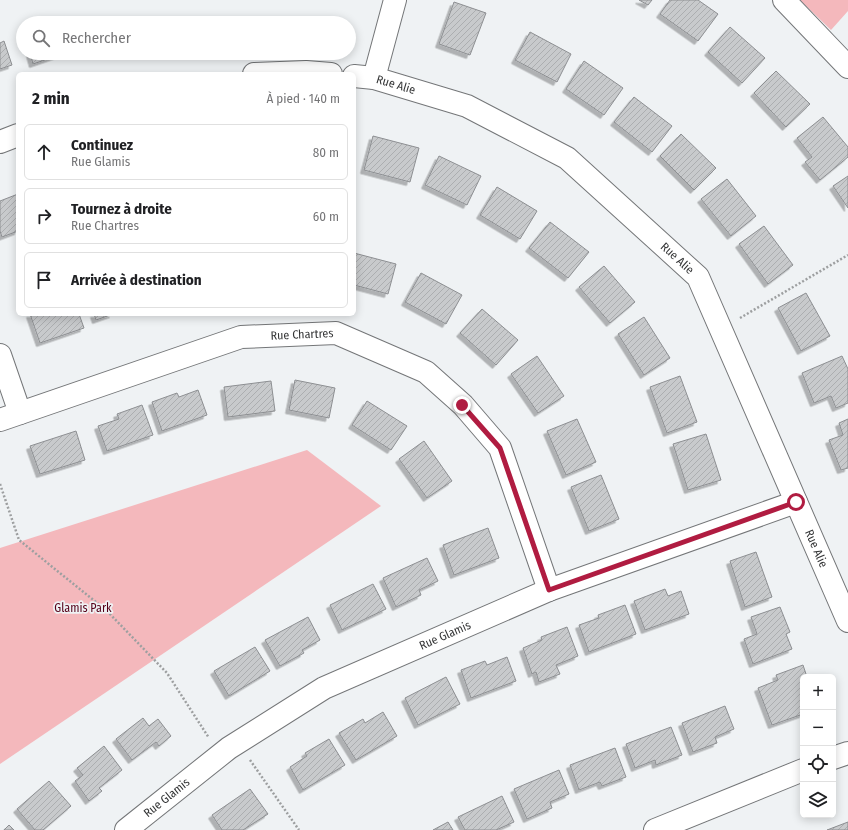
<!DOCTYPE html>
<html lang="fr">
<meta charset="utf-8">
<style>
body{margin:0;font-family:"Fira Sans Condensed",sans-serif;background:#f2f2f2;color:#202124}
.controls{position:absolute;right:12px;bottom:12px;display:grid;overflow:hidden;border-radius:6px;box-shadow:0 2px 10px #0003}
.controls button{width:36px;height:36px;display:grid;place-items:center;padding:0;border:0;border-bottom:1px solid #e0e0e0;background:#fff;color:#202124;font:20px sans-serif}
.stop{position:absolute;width:12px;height:12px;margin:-9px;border:3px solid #b01c41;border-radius:50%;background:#fff}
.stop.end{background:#b01c41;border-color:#fff;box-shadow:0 1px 4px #0008}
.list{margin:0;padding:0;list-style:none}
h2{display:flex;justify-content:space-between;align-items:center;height:52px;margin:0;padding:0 16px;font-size:17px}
h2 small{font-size:13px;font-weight:400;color:#757577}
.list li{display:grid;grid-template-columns:26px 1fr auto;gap:12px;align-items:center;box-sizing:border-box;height:56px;margin:0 8px 8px;padding:0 8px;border:1px solid #e0e0e0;border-radius:6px}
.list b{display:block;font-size:15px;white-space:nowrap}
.list p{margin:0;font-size:13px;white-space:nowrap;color:#757577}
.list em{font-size:13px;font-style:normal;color:#757577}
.icon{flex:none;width:22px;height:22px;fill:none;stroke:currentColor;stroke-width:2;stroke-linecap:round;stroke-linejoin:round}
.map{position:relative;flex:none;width:848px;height:830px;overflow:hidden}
.search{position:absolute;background:#fff;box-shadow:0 2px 10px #0003;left:16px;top:16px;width:340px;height:44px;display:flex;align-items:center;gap:10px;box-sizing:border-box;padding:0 14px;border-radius:22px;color:#757577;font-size:15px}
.panel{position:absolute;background:#fff;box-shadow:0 2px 10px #0003;left:16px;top:72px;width:340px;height:244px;border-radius:6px}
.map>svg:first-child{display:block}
</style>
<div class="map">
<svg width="848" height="830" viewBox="0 0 848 830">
<defs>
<pattern id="building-hatch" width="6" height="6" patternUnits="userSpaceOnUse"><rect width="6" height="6" fill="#c8cacc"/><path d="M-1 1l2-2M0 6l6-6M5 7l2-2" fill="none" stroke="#acaeb0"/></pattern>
<filter id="shadow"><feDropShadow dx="-3.5" dy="3.5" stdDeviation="0" flood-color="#0004"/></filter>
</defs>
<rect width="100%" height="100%" fill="#eff2f4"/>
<g fill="#f4b8bc">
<polygon points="800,0 848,0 848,11 831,30"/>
<polygon points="307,450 381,506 0,764 0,548"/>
</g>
<g fill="url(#building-hatch)" stroke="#8d8f92" filter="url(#shadow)">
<polygon points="639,0 652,0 648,5"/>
<polygon points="670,0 698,0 718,14 698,41 660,14"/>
<polygon points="454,2 486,13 470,55 439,44"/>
<polygon points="66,19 67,23 54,23"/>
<polygon points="730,27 765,58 742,83 708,52"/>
<polygon points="530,32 571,54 557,82 515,60"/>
<polygon points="4,41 12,65 0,69 0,43"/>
<polygon points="30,53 65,53 33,64"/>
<polygon points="584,61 623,88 604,115 566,89"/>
<polygon points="776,71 810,104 786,127 754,93"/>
<polygon points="634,97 672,126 652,152 614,122"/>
<polygon points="823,117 848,147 848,157 820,180 805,162 812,157 797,138"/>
<polygon points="681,134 716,168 694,190 660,156"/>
<polygon points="373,136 419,148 410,182 364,170"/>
<polygon points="439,156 481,176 467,205 425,185"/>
<polygon points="848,176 848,208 833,186"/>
<polygon points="727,179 756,216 731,236 701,199"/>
<polygon points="497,187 537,211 520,239 480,215"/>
<polygon points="18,194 18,231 2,237 0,231 0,201"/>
<polygon points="550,222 589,252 568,278 529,248"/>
<polygon points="764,226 793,265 768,284 739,244"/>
<polygon points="354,253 396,264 388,294 354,285"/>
<polygon points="604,266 635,302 610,323 579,287"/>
<polygon points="421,273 462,295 446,324 405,302"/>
<polygon points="806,293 830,336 801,351 778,308"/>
<polygon points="482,309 518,340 496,365 460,333"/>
<polygon points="30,314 79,314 84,328 40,343"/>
<polygon points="94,314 113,314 96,320"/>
<polygon points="644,317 670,358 644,375 618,334"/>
<polygon points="537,356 564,396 538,413 511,374"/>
<polygon points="842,356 848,369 848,403 836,408 831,396 814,403 802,373"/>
<polygon points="680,376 697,422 667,433 650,387"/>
<polygon points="295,380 335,388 329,418 289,410"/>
<polygon points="271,381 275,411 228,417 224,387"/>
<polygon points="198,390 207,415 162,431 152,402 177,393 179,397"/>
<polygon points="367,401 407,426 391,450 352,425"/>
<polygon points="142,405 153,435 107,451 98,426 119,419 117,414"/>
<polygon points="577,419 596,462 566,475 547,431"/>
<polygon points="848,419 848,468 841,470 829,440 843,435 839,423"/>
<polygon points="76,431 85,460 40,474 30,446"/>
<polygon points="706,434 721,480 688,490 673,444"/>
<polygon points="424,441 452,481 427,498 399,459"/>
<polygon points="601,475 619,519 589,531 571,487"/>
<polygon points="488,528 499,558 454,575 443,545"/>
<polygon points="756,552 772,597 745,607 730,561"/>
<polygon points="427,558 438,581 419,590 421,595 396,607 383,578"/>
<polygon points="373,584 386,609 342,630 330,605"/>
<polygon points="665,589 668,596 681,591 689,614 645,630 634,601"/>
<polygon points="625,605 636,634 589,652 579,625 599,618 598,615"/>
<polygon points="780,607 790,632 786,634 792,649 753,664 744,639 757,634 751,617"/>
<polygon points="308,617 320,640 302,650 304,653 280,666 265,640"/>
<polygon points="567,627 578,656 556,665 560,674 539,682 536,672 532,674 523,648 542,640 541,637"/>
<polygon points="255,647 270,671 229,696 214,671"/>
<polygon points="507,657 516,681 471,698 461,670 485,661 487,665"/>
<polygon points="803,665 807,677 803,677 803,714 772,725 758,688 778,680 776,675"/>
<polygon points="446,677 460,704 418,725 405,698"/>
<polygon points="725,706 734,729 715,737 717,743 693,752 682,723"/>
<polygon points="383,712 397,736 356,760 339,733 363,719 365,723"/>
<polygon points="143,718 149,726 158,719 171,736 159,746 156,742 132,760 116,739"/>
<polygon points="671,727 682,755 656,765 655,760 635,768 626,744"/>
<polygon points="329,739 345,765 303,790 290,767 307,756 305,753"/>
<polygon points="104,746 122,770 99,788 102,791 89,801 75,781 83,775 77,768"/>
<polygon points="615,748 626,777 602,786 600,782 579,790 570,765"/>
<polygon points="559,770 569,794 550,802 552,808 527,819 514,789"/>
<polygon points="49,781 71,806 43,830 35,830 17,809"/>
<polygon points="250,789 268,814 243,830 222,830 212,815"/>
<polygon points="502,796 514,822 496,830 465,830 458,817"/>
<polygon points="448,822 453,830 433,830"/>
<polygon points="848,822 848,830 827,830"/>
<polygon points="9,825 14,830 4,830"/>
</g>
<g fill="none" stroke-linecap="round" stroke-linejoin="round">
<defs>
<g id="minor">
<polyline points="784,0 848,67"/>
<polyline points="254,74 306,72 331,74"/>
<path id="s1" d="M354,76L374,78L467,106L567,158L698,277L848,621"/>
<polyline points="374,78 395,0"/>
<polyline points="0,142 18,135"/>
<polyline points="0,355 20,413"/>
<path id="s2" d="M0,420L241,337L336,333L426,372L463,405L500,448L549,590"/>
<polyline points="833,758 848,753"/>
<path id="s3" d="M126,830L229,748L324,688L549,590L796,502"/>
<polyline points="655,830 803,770"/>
</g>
</defs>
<use href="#minor" stroke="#747678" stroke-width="24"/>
<g stroke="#9d9fa0" stroke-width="2.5" stroke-dasharray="2 2" stroke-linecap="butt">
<polyline points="740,318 848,255"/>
<polyline points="0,484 19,540 107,611 167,673 209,738"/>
<polyline points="250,760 299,830"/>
</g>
<use href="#minor" stroke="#fff" stroke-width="22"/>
</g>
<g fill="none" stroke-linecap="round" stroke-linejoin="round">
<polyline stroke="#b01c41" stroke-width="5" points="462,405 500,448 549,590 796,502"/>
</g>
<g text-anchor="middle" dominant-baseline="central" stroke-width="3.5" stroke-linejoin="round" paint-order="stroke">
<g font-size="12" fill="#343536" stroke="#eff2f4">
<text stroke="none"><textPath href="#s1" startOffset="43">Rue Alie</textPath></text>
<text stroke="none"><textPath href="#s1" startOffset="379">Rue Alie</textPath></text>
<text stroke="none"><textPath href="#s2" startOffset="316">Rue Chartres</textPath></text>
<text stroke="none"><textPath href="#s1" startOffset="703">Rue Alie</textPath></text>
<text stroke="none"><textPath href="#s3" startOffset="376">Rue Glamis</textPath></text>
<text stroke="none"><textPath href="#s3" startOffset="52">Rue Glamis</textPath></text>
</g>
<g font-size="12" fill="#550018" stroke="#eff2f4">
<text x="83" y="608">Glamis Park</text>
</g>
</g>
</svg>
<div class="controls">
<button>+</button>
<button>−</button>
<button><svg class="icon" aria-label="locate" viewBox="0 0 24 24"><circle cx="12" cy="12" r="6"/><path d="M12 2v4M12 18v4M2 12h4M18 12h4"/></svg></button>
<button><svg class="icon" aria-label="layers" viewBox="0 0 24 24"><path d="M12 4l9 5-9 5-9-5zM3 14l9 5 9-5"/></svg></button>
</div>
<div class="stop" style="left:796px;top:502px"></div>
<div class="stop end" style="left:462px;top:405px"></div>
<div class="search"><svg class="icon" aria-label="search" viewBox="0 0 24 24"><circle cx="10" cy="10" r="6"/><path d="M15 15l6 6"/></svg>Rechercher</div>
<section class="panel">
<h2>2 min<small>À pied · 140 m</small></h2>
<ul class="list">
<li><svg class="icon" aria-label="ahead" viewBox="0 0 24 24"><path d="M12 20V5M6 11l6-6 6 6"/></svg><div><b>Continuez</b><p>Rue Glamis</p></div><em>80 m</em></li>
<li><svg class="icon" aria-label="right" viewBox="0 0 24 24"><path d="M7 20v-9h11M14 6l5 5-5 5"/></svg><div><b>Tournez à droite</b><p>Rue Chartres</p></div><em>60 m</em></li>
<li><svg class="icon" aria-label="arrive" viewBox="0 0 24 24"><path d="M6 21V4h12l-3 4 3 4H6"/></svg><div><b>Arrivée à destination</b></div></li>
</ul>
</section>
</div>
